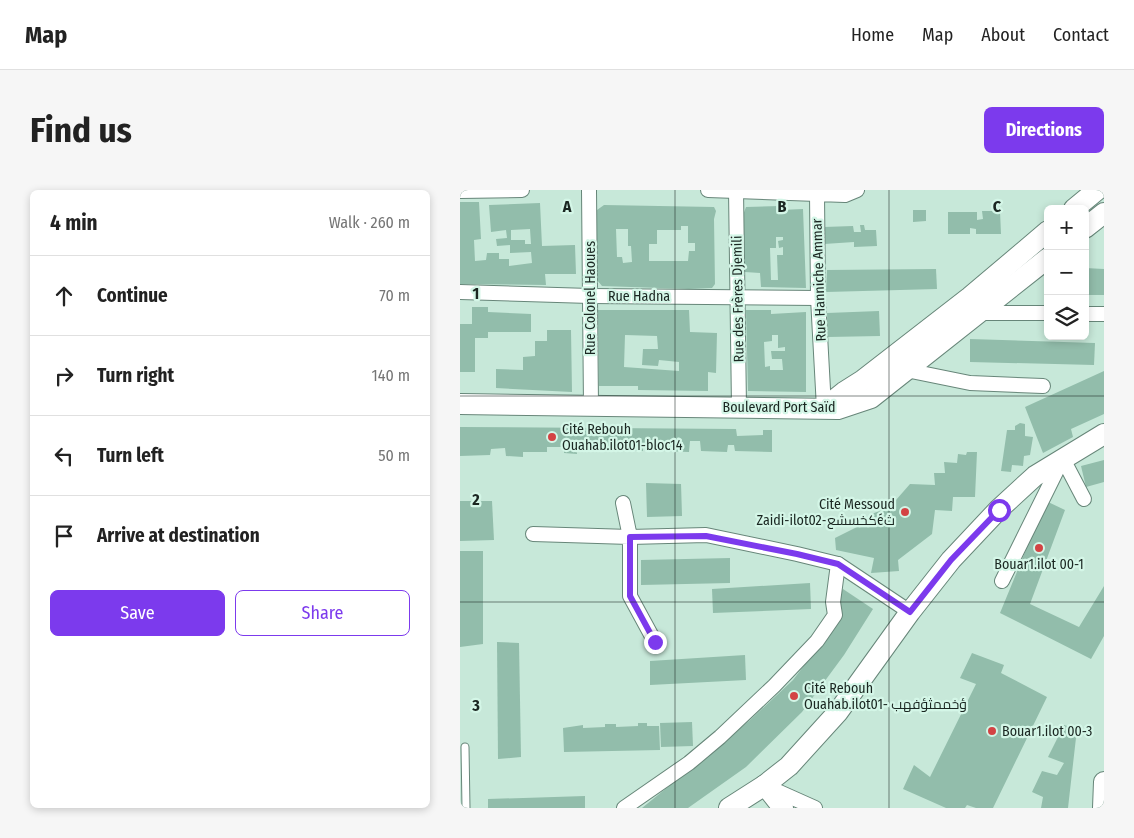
<!DOCTYPE html>
<meta charset="utf-8">
<style>
body{margin:0;font-family:"Fira Sans Condensed",Cairo,sans-serif;background:#f6f6f6;color:#222}
.controls{position:absolute;right:15px;top:15px;display:grid;overflow:hidden;border-radius:8px;box-shadow:0 2px 8px #0003}
.controls button{width:45px;height:45px;display:grid;place-items:center;padding:0;border:0;border-bottom:1px solid #e0e0e0;background:#fff;color:#222;font:25px sans-serif}
.stop{position:absolute;width:15px;height:15px;margin:-11px;border:4px solid #7c3aed;border-radius:50%;background:#fff}
.stop.end{background:#7c3aed;border-color:#fff;box-shadow:0 1px 5px #0008}
.list{margin:0;padding:0;list-style:none}
h2{display:flex;justify-content:space-between;align-items:center;height:65px;margin:0;padding:0 20px;font-size:21px}
h2 small{font-size:16px;font-weight:400;color:#767676}
.list li{display:grid;grid-template-columns:32px 1fr auto;gap:15px;align-items:center;box-sizing:border-box;height:80px;padding:0 20px;border-top:1px solid #e0e0e0}
.list b{display:block;font-size:19px;white-space:nowrap}
.list em{font-size:16px;font-style:normal;color:#767676}
.actions{display:flex;gap:10px;padding:15px 20px}
.actions a{flex:1;padding:11px 0;border:1px solid #7c3aed;border-radius:8px;text-align:center;font-size:18px;color:#7c3aed}
.actions .main{background:#7c3aed;color:#fff}
.icon{flex:none;width:28px;height:28px;fill:none;stroke:currentColor;stroke-width:2;stroke-linecap:round;stroke-linejoin:round}
.map{position:relative;flex:none;width:644px;height:618px;overflow:hidden;border-radius:8px}
header{display:flex;align-items:center;gap:30px;box-sizing:border-box;height:70px;padding:0 25px;background:#fff;border-bottom:1px solid #e0e0e0}
header strong{font-size:24px}
nav{display:flex;gap:28px;margin-inline-start:auto;font-size:18px}
.intro{display:flex;align-items:center;justify-content:space-between;box-sizing:border-box;height:120px;padding:0 30px}
h1{margin:0;font-size:35px}
.button{padding:12px 22px;border-radius:8px;background:#7c3aed;color:#fff;font-size:18px;font-weight:700}
main{display:flex;gap:30px;padding:0 30px}
aside{flex:1;background:#fff;border-radius:8px;box-shadow:0 2px 8px #0003}
.map>svg:first-child{display:block}
</style>
<header>
<strong>Map</strong>
<nav><a>Home</a><a>Map</a><a>About</a><a>Contact</a></nav>
</header>
<div class="intro"><h1>Find us</h1><a class="button">Directions</a></div>
<main>
<aside>
<h2>4 min<small>Walk · 260 m</small></h2>
<ul class="list">
<li><svg class="icon" aria-label="ahead" viewBox="0 0 24 24"><path d="M12 20V5M6 11l6-6 6 6"/></svg><div><b>Continue</b></div><em>70 m</em></li>
<li><svg class="icon" aria-label="right" viewBox="0 0 24 24"><path d="M7 20v-9h11M14 6l5 5-5 5"/></svg><div><b>Turn right</b></div><em>140 m</em></li>
<li><svg class="icon" aria-label="left" viewBox="0 0 24 24"><path d="M17 20v-9H6M10 6l-5 5 5 5"/></svg><div><b>Turn left</b></div><em>50 m</em></li>
<li><svg class="icon" aria-label="arrive" viewBox="0 0 24 24"><path d="M6 21V4h12l-3 4 3 4H6"/></svg><div><b>Arrive at destination</b></div></li>
</ul>
<div class="actions"><a class="main">Save</a><a>Share</a></div>
</aside>
<div class="map">
<svg width="644" height="618" viewBox="0 0 644 618">
<rect width="100%" height="100%" fill="#c7e8d9"/>
<g fill="#92bdab" fill-rule="evenodd">
<path d="M0,12H19L21,49L14,50L15,71L26,70L27,63H39V69H49V76L72,73L71,62L50,63V55L37,56L36,49L47,48L46,40L31,42L29,15L80,13L82,56L115,55L116,84H85L86,95L0,94ZM70,39L71,54H65V50H51V40Z"/>
<path d="M144,15L254,17L256,21L254,29L255,94L252,98L229,99L142,96L137,90L136,80L137,20ZM221,36H228V53H235V61H229L228,71H189V54H197V40H221ZM156,39H168V56H171L172,72L163,73L162,67H157Z"/>
<path d="M320,16L321,20L343,19L346,98L301,97L300,83L285,82L283,25L286,17ZM316,47H323V50L318,51L319,58L323,57V65H317L318,90H311L310,58H316Z"/>
<polygon points="453,20 466,20 466,31 453,32"/>
<polygon points="522,21 540,21 541,44 516,44 516,39 510,38 510,44 488,44 488,22 517,22 517,30 523,29"/>
<polygon points="400,35 404,35 405,40 416,40 417,56 394,57 394,52 364,54 364,37 393,36 394,42 401,42"/>
<polygon points="625,78 644,79 644,105 625,105"/>
<polygon points="476,79 477,99 366,102 367,80"/>
<polygon points="12,117 28,117 28,122 71,124 71,142 28,142 28,148 15,148 15,182 0,182 0,134 12,134"/>
<path d="M138,120H229L230,142L257,143L256,183L248,182V201L178,200V196H139ZM165,145L197,146L198,159H183L182,175L198,176L199,170L219,172V181L164,177Z"/>
<path d="M286,120H311V124L346,122V202L288,201ZM312,145H318V158L325,157V161H311L312,169H322L323,180H310V176L305,177L304,152L312,151Z"/>
<polygon points="419,121 420,146 368,147 367,123"/>
<polygon points="87,140 111,140 112,202 36,198 36,179 63,180 63,167 75,166 75,151 87,151"/>
<polygon points="510,149 635,153 634,175 510,172"/>
<polygon points="644,181 644,224 611,239 613,247 583,263 565,217"/>
<polygon points="560,233 565,234 565,246 573,247 570,265 564,266 563,276 552,275 551,282 541,281 547,240 555,240 555,236"/>
<polygon points="0,237 276,239 277,246 303,245 303,240 312,240 312,262 275,261 274,255 268,255 267,262 241,261 240,251 230,251 229,262 203,261 203,254 183,255 183,261 129,260 130,257 117,258 117,264 104,263 104,257 87,257 87,262 63,262 63,267 46,266 45,258 31,259 30,265 0,266"/>
<polygon points="507,262 517,262 515,307 493,307 492,321 475,320 472,344 438,370 439,381 411,383 414,368 376,360 375,348 407,332 414,323 429,318 450,294 475,295 474,283 485,283 484,272 497,273 498,264 506,265"/>
<polygon points="644,270 644,292 626,297 621,276"/>
<polygon points="186,293 221,294 222,326 187,327"/>
<polygon points="0,311 32,311 34,350 0,351"/>
<polygon points="586,311 605,320 570,414 619,437 644,396 644,446 631,469 540,423"/>
<polygon points="0,361 23,361 23,454 0,457"/>
<polygon points="270,368 270,393 181,395 181,370"/>
<polygon points="350,393 351,419 253,423 252,399"/>
<polygon points="383,399 413,419 384,465 342,522 286,577 228,618 182,618 289,531 333,490 379,430 376,412"/>
<polygon points="37,452 59,453 61,567 38,569"/>
<polygon points="512,463 544,475 541,483 587,507 533,618 516,618 507,615 505,618 486,618 443,599 454,575 470,587 516,494 500,488"/>
<polygon points="285,465 286,490 190,495 190,471"/>
<polygon points="232,532 233,556 201,557 200,533"/>
<polygon points="178,533 187,533 187,536 199,536 200,560 104,562 103,538 123,535 123,538 145,537 145,534 156,534 156,537 178,536"/>
<polygon points="604,535 617,539 608,618 581,618 583,607 572,602 582,581 597,585 604,573 588,567"/>
<polygon points="125,606 125,618 28,618 28,609"/>
</g>
<g fill="none" stroke-linecap="round" stroke-linejoin="round">
<defs>
<polyline id="lane" points="5,557 6,618"/>
<g id="street">
<polyline points="129,0 131,216"/>
<polyline points="248,0 357,4"/>
<polyline points="276,0 279,217"/>
<polyline points="0,1 62,0"/>
<polyline points="0,102 130,106 358,108"/>
<polyline points="516,123 588,123"/>
<polyline points="625,124 644,124"/>
<polyline points="446,180 510,193 583,196"/>
<polyline points="364,218 358,108 357,4 385,5 397,0"/>
<polyline points="603,269 624,309"/>
<polyline points="163,313 170,347 246,345 337,364 378,374 450,422"/>
<polyline points="73,344 170,347 170,406 195,452"/>
<polyline points="542,391 602,270"/>
<polyline points="308,597 355,618"/>
<polyline points="164,618 229,573 260,547 314,496 357,451 375,425 373,412 378,374"/>
</g>
<g id="secondary">
<polyline points="614,19 637,0"/>
<polyline points="625,38 644,23"/>
<polyline points="0,214 378,219 411,208 588,68"/>
<polyline points="364,218 384,202 403,190 510,107 588,41"/>
<polyline points="305,595 323,618"/>
<polyline points="269,618 305,595 329,576 378,522 450,422 491,370 539,319 575,286 644,244"/>
<polyline points="643,618 644,592"/>
</g>
</defs>
<use href="#lane" stroke="#678679" stroke-width="9"/>
<use href="#street" stroke="#678679" stroke-width="16"/>
<use href="#secondary" stroke="#678679" stroke-width="22"/>
<use href="#lane" stroke="#fff" stroke-width="7"/>
<use href="#street" stroke="#fff" stroke-width="14"/>
<use href="#secondary" stroke="#fff" stroke-width="20"/>
</g>
<g fill="none" stroke-linecap="round" stroke-linejoin="round">
<polyline stroke="#7c3aed" stroke-width="6" points="195,452 170,406 170,347 246,346 337,364 378,374 450,422 491,370 539,320"/>
</g>
<path fill="none" stroke="#1a2621" stroke-width="1" stroke-opacity="0.55" d="M215,0V618M429,0V618M0,206H644M0,412H644"/>
<g fill="#d34344" stroke="#d4f6e7" stroke-width="2">
<circle cx="92" cy="247" r="5"/>
<circle cx="445" cy="322" r="5"/>
<circle cx="579" cy="358" r="5"/>
<circle cx="334" cy="506" r="5"/>
<circle cx="532" cy="541" r="5"/>
</g>
<g text-anchor="middle" dominant-baseline="central" stroke-width="4.5" stroke-linejoin="round" paint-order="stroke">
<g font-size="14" fill="#1a2621" stroke="#d4f6e7">
<text transform="translate(359 90) rotate(-92)">Rue Hanniche Ammar</text>
<text x="179" y="106">Rue Hadna</text>
<text transform="translate(130 108) rotate(-90)">Rue Colonel Haoues</text>
<text transform="translate(278 109) rotate(-91)">Rue des Frères Djemili</text>
<text x="319" y="217">Boulevard Port Saïd</text>
</g>
<g font-size="14" fill="#1a2621" stroke="#d4f6e7" text-anchor="start">
<text x="102" y="239">Cité Rebouh<tspan x="102" dy="16">Ouahab.ilot01-bloc14</tspan></text>
<text x="435" y="314" text-anchor="end">Cité Messoud<tspan x="435" dy="16">Zaidi-ilot02-كخسشعéث</tspan></text>
<text x="579" y="374" text-anchor="middle">Bouar1.ilot 00-1</text>
<text x="344" y="498">Cité Rebouh<tspan x="344" dy="16">Ouahab.ilot01- ؤخممثؤفهب</tspan></text>
<text x="542" y="541">Bouar1.ilot 00-3</text>
</g>
</g>
<g font-size="16" text-anchor="middle" font-weight="bold" fill="#1a2621" stroke="#d4f6e7" stroke-width="4.5" stroke-linejoin="round" paint-order="stroke">
<text x="107" y="22">A</text>
<text x="322" y="22">B</text>
<text x="537" y="22">C</text>
<text x="16" y="109">1</text>
<text x="16" y="315">2</text>
<text x="16" y="521">3</text>
</g>
</svg>
<div class="controls">
<button>+</button>
<button>−</button>
<button><svg class="icon" aria-label="layers" viewBox="0 0 24 24"><path d="M12 4l9 5-9 5-9-5zM3 14l9 5 9-5"/></svg></button>
</div>
<div class="stop" style="left:539px;top:320px"></div>
<div class="stop end" style="left:195px;top:452px"></div>
</div>
</main>
